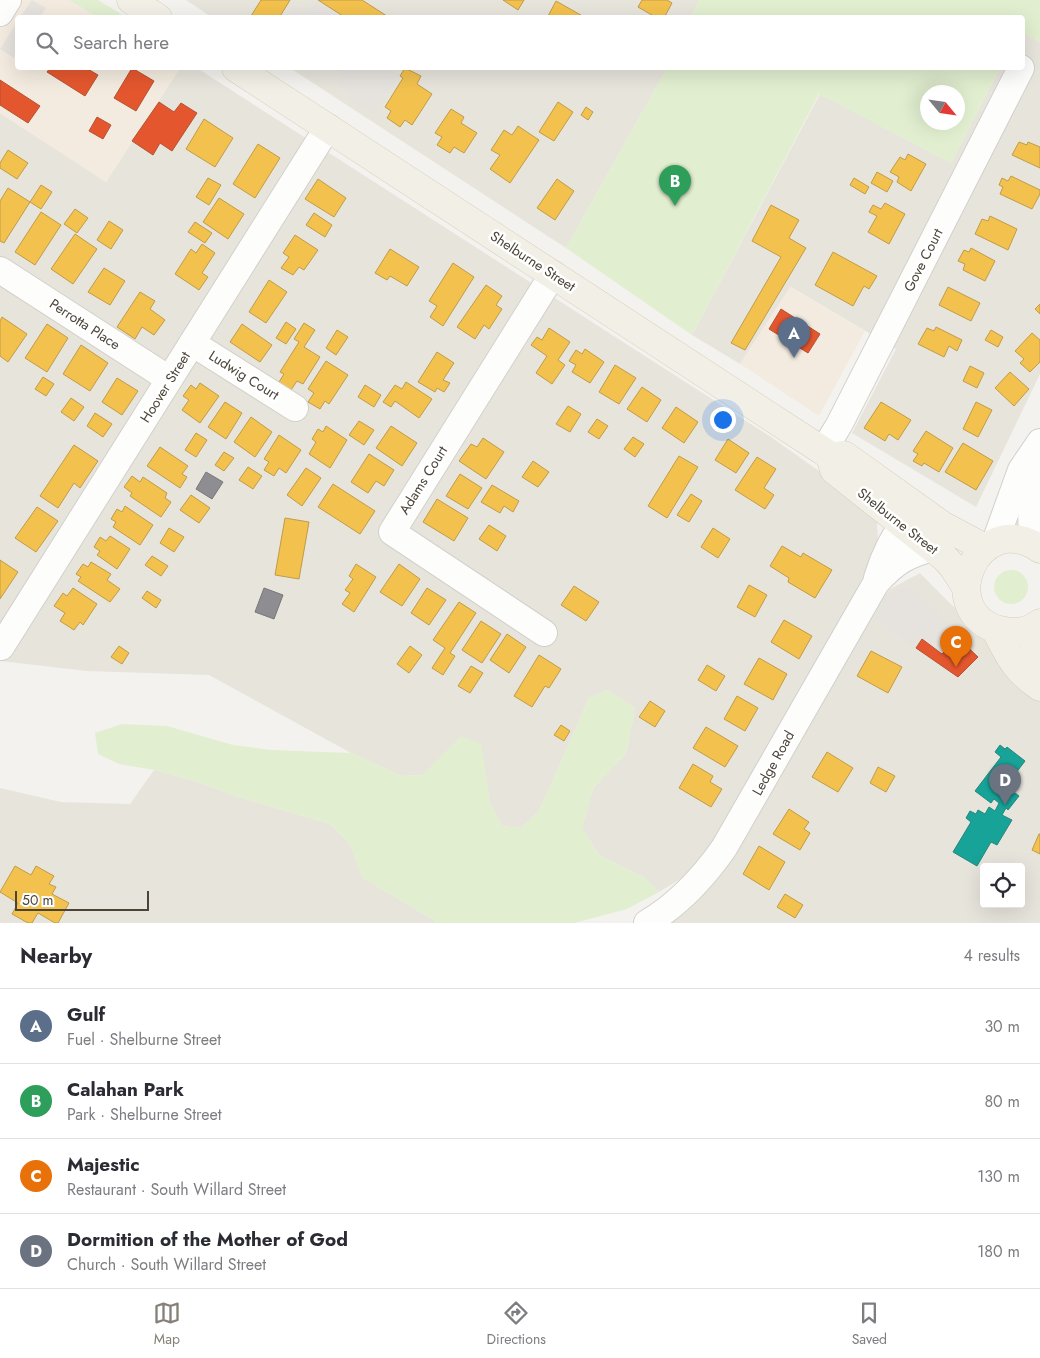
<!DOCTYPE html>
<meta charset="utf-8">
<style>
body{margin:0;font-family:Jost,sans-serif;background:#f2f2f3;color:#2b2b33}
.controls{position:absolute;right:15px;bottom:15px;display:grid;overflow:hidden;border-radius:5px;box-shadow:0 5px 20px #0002}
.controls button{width:45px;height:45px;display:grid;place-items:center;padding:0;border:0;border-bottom:1px solid #e1e1e2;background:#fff;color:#2b2b33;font:25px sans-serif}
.compass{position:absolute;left:920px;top:85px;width:45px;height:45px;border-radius:50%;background:#fff;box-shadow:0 5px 20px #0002;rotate:119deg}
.scale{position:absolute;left:15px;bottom:12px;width:134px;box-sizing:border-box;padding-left:5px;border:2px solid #4b4439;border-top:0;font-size:14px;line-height:18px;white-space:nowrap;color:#4b4439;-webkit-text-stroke:4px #fff;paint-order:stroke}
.you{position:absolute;left:722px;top:419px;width:18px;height:18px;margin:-12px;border:4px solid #fff;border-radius:50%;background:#1a73e8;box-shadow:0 0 0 8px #1a73e833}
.badge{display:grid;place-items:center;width:32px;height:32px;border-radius:50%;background:#868178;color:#fff;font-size:16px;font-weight:700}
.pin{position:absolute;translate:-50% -41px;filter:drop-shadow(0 1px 2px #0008)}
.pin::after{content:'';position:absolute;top:26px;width:18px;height:15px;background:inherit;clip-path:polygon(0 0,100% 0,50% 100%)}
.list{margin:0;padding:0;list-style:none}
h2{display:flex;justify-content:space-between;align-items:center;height:65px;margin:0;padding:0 20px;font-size:21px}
h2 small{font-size:16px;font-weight:400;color:#7c7c81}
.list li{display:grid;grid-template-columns:32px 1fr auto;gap:15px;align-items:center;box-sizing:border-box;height:75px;padding:0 20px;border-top:1px solid #e1e1e2}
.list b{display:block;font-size:19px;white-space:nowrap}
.list p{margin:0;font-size:16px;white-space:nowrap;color:#7c7c81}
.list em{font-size:16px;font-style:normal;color:#7c7c81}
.icon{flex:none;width:28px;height:28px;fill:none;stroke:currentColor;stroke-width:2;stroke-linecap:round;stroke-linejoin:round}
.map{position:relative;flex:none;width:1040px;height:923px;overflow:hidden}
.search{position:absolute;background:#fff;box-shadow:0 5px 20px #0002;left:15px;right:15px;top:15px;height:55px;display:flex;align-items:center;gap:12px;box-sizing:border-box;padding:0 18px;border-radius:5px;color:#7c7c81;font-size:19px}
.sheet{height:365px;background:#fff}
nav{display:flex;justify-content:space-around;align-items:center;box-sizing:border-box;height:70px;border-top:1px solid #e1e1e2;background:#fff;font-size:14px;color:#7c7c81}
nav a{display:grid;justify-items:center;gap:2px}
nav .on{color:#868178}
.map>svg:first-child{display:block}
</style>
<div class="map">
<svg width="1040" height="923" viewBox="0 0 1040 923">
<rect width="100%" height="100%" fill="#f4f2ee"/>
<g fill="#e7e4dc" fill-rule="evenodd">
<polygon points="186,0 699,0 691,18 213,18"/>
<polygon points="1023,33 1040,42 1040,374 976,507 852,433 896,349 791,287 740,364 692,335 820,94 951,163 1000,68 1022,68"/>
<polygon points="180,68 197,68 771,437 857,498 877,521 878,541 859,586 715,844 692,872 659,892 645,878 599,855 582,828 593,788 626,754 635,708 608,690 589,698 539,811 521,828 502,826 490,803 481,745 422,775 402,776 351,753 209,675 87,671 0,661 0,113 106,182"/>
<polygon points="290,68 667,68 566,248"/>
<path d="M920,573L1040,694V923H666L685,911L708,890L738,850L871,612L890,589ZM984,867H1021V904H984Z"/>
<polygon points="154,770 195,781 235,796 330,824 350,844 363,878 434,920 435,923 0,923 0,788 61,802 130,804"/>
</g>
<g fill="#f3ebdf">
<polygon points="0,0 92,0 119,17 18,18 18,68 180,68 106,182 0,113"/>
<polygon points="790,287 865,331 819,416 740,364"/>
</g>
<g fill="#e1eecf" fill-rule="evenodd">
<polygon points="70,0 98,0 126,17 97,17"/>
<polygon points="699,0 1040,0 1040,42 1023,33 1022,18 691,17"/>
<path d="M667,68H1000L951,163L819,94L692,335L566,248ZM928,92H958V122H928Z"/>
<circle cx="1011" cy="587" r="17"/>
<polygon points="608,690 635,708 626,754 593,788 582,828 599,855 645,878 659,892 627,909 574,923 435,923 434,920 363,878 350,844 330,824 235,796 195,781 154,770 119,764 98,754 95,733 122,724 167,726 233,745 271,750 351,753 402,776 422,775 461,736 481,744 490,803 502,826 521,828 539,811 589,698"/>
</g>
<g fill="#e6e3df">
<polygon points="32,0 46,8 40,17 20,17"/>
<polygon points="317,2 341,17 288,17 296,6 302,11 307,11 312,9"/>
<polygon points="17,22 17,52 14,58 0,49"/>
<polygon points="333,68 386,68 398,75 374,114 346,97 350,92 337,84 343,74"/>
<polygon points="908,585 960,635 942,654 922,639 916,648 875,618 888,595"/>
</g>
<g fill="#f2c14e" stroke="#c09c48">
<polygon points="261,0 290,0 279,18 253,18 251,16"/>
<polygon points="318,0 362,0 390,18 346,18"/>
<polygon points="503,0 524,0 518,10"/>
<polygon points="642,0 667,0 672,3 664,18 657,18 638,7"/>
<polygon points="556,1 586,18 547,18"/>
<polygon points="405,68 421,76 417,84 432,94 412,125 405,120 400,127 387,118 391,111 385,107 403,78 400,76"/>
<polygon points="558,102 573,112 554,141 539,132"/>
<polygon points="586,107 593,112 588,120 581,115"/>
<polygon points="451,109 464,117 461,123 477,133 464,153 454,147 450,153 437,145 442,137 435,133"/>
<polygon points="204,119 233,138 215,167 186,149"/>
<polygon points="518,126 539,140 510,183 490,169 500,155 491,150 504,130 512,135"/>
<polygon points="1019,142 1027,145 1028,142 1040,147 1040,168 1012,155"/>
<polygon points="258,144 280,158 255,198 233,184"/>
<polygon points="8,150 28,163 17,179 0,168 0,163"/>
<polygon points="908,154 926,164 911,191 897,182 899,177 890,172 900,157 905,160"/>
<polygon points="877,172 893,181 887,192 871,183"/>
<polygon points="1011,176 1040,190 1040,194 1032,209 1000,194 1003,187 999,185 1002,178 1008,181"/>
<polygon points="208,178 221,185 209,205 196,197"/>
<polygon points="854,178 869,187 865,194 850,185"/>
<polygon points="318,179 346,198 334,217 305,199"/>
<polygon points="557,179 574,191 555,220 537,208"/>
<polygon points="41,185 52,192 41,209 30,202"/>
<polygon points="8,188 30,202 4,243 0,241 0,201"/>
<polygon points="219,198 244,214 228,239 203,222"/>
<polygon points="885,203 905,214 889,244 868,232 877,216 869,212 873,205 881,209"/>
<polygon points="771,205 799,220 789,238 806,248 745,350 731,343 781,257 752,241"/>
<polygon points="75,209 88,218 77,233 64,224"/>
<polygon points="41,212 61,225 35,265 15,252"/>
<polygon points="314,213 332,225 325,237 306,225"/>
<polygon points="990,216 1017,229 1008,250 975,234 982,219 988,221"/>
<polygon points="109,221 123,230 111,249 97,240"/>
<polygon points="195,222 212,233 205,243 188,232"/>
<polygon points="75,234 97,249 73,284 51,269"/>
<polygon points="295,235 318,250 304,270 299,267 293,275 281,268 289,257 283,253"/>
<polygon points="202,244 215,253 202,273 208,277 199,290 175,274 191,249 196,253"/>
<polygon points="971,248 995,261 985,281 963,270 965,264 958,261 964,250 969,252"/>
<polygon points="390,249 419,267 407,286 390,276 387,280 375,273"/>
<polygon points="833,252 877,276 869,289 864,286 853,306 815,285"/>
<polygon points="453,263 474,277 443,326 430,317 437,306 429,301"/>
<polygon points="104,268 125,281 110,305 88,292"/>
<polygon points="269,280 287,292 266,323 249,312"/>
<polygon points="486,285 502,296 496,305 502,309 489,329 484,325 475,339 457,327"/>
<polygon points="948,287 980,303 971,321 939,305"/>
<polygon points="140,292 155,301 150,309 165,320 154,335 142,327 135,339 117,327"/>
<polygon points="1040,304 1040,314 1035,309"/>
<polygon points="2,317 27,334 8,362 0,356 0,321"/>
<polygon points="286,322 296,329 286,344 276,338"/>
<polygon points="304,323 315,330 304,347 320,357 303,384 297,381 291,390 279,382 284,374 280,372 299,342 294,339"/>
<polygon points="47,324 68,338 47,372 25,358"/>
<polygon points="242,324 272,345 260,362 230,342"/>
<polygon points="936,327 962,340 957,351 949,346 944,357 918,344 927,328 934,331"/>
<polygon points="549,328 570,342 558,360 565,365 552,384 536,373 547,356 531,345 537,337 542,340"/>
<polygon points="337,330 348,337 336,355 326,348"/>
<polygon points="991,330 1003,337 998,347 985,340"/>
<polygon points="1032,333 1040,340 1040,362 1030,372 1020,363 1024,359 1015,351"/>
<polygon points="81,345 108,363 90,391 63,374"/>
<polygon points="585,349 604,362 590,383 572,372 576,365 569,361 576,350 582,354"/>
<polygon points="437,352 454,363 443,380 450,383 444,392 437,388 435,392 418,382"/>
<polygon points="326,361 348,375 329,404 325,401 320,409 308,402 314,393 308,389"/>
<polygon points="615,365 636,378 619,404 599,392"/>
<polygon points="970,366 984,373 977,388 963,381"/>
<polygon points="1010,372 1029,389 1014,406 995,388"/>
<polygon points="43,377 54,384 46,396 35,389"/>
<polygon points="117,378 138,391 122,415 102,402"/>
<polygon points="406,382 432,399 419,418 395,401 391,407 383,402 395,385 402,389"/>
<polygon points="200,383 219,396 200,423 182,410 189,400 183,396 191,385 196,389"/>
<polygon points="365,385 381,395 374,407 358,397"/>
<polygon points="642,387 661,400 647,422 627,409"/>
<polygon points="71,398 84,407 74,421 61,412"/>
<polygon points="225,402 242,413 226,439 208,427"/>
<polygon points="881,402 911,420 898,440 889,434 885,441 864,428"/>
<polygon points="976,402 992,410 978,437 963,429"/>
<polygon points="568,406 581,414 570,432 556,424"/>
<polygon points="676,407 698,422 684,443 662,428"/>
<polygon points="95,413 112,424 103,437 87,426"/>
<polygon points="251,417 272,432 255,457 234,442"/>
<polygon points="597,419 608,426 599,439 588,432"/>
<polygon points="359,421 374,430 364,445 349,435"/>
<polygon points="326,426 347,440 330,468 309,454 316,442 312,439 318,429 323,432"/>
<polygon points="391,426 417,443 402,466 376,448"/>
<polygon points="926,431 953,448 939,472 924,463 922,466 913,461 918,454 913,451"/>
<polygon points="196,433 207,440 196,457 185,450"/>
<polygon points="279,435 301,450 286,473 279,468 274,476 264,470 269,462 264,459"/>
<polygon points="633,437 644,444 635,457 624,449"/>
<polygon points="483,438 504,452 486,479 459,461 471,444 477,447"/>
<polygon points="728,439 749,453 736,473 715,460"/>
<polygon points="963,443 993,461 976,490 945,472"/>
<polygon points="74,445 98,461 80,488 74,483 58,508 40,496"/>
<polygon points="160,447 188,466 182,474 187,477 180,488 147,466"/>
<polygon points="224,452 234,458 224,471 215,465"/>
<polygon points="369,454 394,470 384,486 376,481 368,493 351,482"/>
<polygon points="679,456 698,467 667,518 648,506"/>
<polygon points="757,457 776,469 764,488 774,495 765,509 735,490"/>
<polygon points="533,461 549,472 538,487 522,477"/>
<polygon points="248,467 262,476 253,489 239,480"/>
<polygon points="306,468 321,478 302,506 287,495"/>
<polygon points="460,474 482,488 468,509 446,496"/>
<polygon points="132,476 140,482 143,477 167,493 165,498 171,502 161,517 130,496 132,493 124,487"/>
<polygon points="333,484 375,511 360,534 318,507"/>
<polygon points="492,485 519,501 513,512 504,506 500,513 481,502"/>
<polygon points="691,494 702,501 689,522 677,515"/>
<polygon points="191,495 210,508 199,523 180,510"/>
<polygon points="437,499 468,518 454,541 423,522"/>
<polygon points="125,506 153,525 140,545 113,527 116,522 111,519 117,509 122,512"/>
<polygon points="37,507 58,521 36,552 15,538"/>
<polygon points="285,518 309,522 299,579 275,575"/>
<polygon points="489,525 506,536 497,551 479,539"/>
<polygon points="169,528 184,537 174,552 160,543"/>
<polygon points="713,528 730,539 718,558 701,547"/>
<polygon points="110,536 130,549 117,569 97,555 100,551 94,547 100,537 106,541"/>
<polygon points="782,546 801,557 803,553 832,570 815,598 788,582 789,578 770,566"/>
<polygon points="152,556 168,566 161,576 145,565"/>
<polygon points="0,560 18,572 0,599"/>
<polygon points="91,562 111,574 107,580 120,589 110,602 78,581 81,577 76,574 83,564 88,567"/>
<polygon points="356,564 376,577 354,612 342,604 350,593 345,590 353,579 349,576"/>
<polygon points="399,564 420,579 402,606 380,592"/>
<polygon points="749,585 767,595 755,617 737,607"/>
<polygon points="574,586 599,602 586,621 561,605"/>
<polygon points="73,588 97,604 83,625 80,622 74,630 60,621 65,613 54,606 63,593 67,596"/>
<polygon points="427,588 446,600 429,625 411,613"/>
<polygon points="147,591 161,600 156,608 142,598"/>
<polygon points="459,602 476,613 450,653 455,656 443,675 432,668 445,648 433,640"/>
<polygon points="784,620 812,636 799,659 771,642"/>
<polygon points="481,621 501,634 482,663 462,650"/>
<polygon points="507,634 526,647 509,673 490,660"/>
<polygon points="119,646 129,653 122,664 111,657"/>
<polygon points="410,646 422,655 409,673 397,664"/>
<polygon points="871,651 902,667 888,693 857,676"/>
<polygon points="539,655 561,669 549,688 545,686 532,707 514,696"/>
<polygon points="759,658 787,674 773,700 744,684"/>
<polygon points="707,665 725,676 716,691 698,680"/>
<polygon points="471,666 483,673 470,693 458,686"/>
<polygon points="737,696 758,708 745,731 724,719"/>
<polygon points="650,701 665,711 655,727 639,717"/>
<polygon points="561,725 570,731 564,741 554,735"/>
<polygon points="706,727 738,746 725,767 693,748"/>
<polygon points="827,752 853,768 838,792 812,777"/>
<polygon points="693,764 713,776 710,782 722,789 711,807 679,788"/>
<polygon points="878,767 895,776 886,792 870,783"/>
<polygon points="789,809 809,822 804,829 810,833 800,850 773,834"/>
<polygon points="1039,834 1040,834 1040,854 1032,850"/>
<polygon points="759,846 785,862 769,890 743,874"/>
<polygon points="15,866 31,875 36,866 54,876 49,884 56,887 52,894 69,903 58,923 55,923 38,913 32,923 28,923 12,914 18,903 0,892"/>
<polygon points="785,894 803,905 795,918 777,907"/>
</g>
<g fill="#e4572e" stroke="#b65131">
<polygon points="50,68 86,68 98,75 85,96 47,72"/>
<polygon points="132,68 154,81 136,111 114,98"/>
<polygon points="0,80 40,106 28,123 0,105"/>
<polygon points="159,102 174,112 181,103 197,113 172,151 160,143 153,155 132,141"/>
<polygon points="97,117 111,125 103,139 89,131"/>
<polygon points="781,309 820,334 808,353 769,329"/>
<polygon points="958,638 978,657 958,677 916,648 922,639 942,654"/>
</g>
<polygon fill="#17a398" stroke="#27867c" points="1000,745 1005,749 1007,747 1025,761 1006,786 1019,796 1008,810 1006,808 1002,815 1012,820 997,845 991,842 977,866 953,852 971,822 966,818 970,811 976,814 978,810 985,814 989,807 995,811 999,803 994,799 991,803 975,791 1001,757 995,752"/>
<g fill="#8d8d92" stroke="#797777">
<polygon points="206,472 223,482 212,499 196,489"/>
<polygon points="264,588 283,595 274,619 255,612"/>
</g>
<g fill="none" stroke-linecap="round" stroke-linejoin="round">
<defs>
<g id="minor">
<polyline points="0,13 8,0"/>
<polyline points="0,270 169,379"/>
<polyline points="192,343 295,408"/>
<polyline points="823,451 839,425 1021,68"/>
<polyline points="995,542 1021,470 1040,442"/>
<path d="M1034,545C1027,510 1035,490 1039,457"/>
<path d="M877,578C885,551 897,529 915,508"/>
<polyline points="544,633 392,532 553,274"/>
<polyline points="0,646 1,647 328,127"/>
<path d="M647,923C679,904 703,878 724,848L876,583C894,563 907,554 934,548"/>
</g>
<g id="major">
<polyline points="131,0 158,18"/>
<polyline points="236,68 823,451 830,456 834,470 945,558 953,567 966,587"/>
<polyline points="836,456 844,455 942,525 985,548"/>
<path d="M1040,549C977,506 933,613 1000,630C1014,634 1028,632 1040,623"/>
<polyline points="1036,626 1034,650 1040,681"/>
<path d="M995,629C1009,656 1015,670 1040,687"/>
</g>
</defs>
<use href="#minor" stroke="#d2d0cb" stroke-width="28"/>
<use href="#major" stroke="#d6cebb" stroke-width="29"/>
<use href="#minor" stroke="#fdfdfc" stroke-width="26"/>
<use href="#major" stroke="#f2efe6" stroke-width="28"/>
</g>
<g text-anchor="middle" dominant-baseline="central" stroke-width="5" stroke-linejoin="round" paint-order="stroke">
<g font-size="14" fill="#4b4439" stroke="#fff">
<text transform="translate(923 260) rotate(-63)">Gove Court</text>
<text transform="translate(533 261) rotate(33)">Shelburne Street</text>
<text transform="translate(85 324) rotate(33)">Perrotta Place</text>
<text transform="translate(244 375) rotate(32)">Ludwig Court</text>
<text transform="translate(165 387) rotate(-58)">Hoover Street</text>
<text transform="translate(423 480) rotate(-58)">Adams Court</text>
<text transform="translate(898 521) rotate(38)">Shelburne Street</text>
<text transform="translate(773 763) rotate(-61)">Ledge Road</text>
</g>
</g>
</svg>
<div class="controls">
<button><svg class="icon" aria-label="locate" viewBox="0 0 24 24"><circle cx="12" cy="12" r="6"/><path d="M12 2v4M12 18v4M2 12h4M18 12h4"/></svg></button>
</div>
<svg class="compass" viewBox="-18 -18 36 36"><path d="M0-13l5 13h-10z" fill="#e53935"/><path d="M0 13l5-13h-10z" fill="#7c7c81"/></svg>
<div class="scale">50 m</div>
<div class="you"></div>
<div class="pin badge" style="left:794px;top:358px;background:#5c6f8a">A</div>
<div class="pin badge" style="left:675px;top:206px;background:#2e9e5b">B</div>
<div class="pin badge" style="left:956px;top:667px;background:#e8710a">C</div>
<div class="pin badge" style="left:1005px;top:805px;background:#6b7280">D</div>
<div class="search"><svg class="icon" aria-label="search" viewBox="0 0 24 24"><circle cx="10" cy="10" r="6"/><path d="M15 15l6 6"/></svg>Search here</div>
</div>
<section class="sheet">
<h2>Nearby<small>4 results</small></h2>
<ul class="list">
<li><span class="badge" style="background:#5c6f8a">A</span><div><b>Gulf</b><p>Fuel · Shelburne Street</p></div><em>30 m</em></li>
<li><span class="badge" style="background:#2e9e5b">B</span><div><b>Calahan Park</b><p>Park · Shelburne Street</p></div><em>80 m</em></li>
<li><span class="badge" style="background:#e8710a">C</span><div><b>Majestic</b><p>Restaurant · South Willard Street</p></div><em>130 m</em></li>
<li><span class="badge" style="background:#6b7280">D</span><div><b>Dormition of the Mother of God</b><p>Church · South Willard Street</p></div><em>180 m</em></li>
</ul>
</section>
<nav>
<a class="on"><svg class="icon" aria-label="map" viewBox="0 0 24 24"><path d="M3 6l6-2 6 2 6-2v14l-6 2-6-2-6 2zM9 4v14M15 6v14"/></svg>Map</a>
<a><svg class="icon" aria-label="directions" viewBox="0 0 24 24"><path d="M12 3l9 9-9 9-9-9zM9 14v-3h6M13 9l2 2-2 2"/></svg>Directions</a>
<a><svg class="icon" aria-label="saved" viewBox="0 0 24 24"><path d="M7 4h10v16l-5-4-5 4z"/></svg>Saved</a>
</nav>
